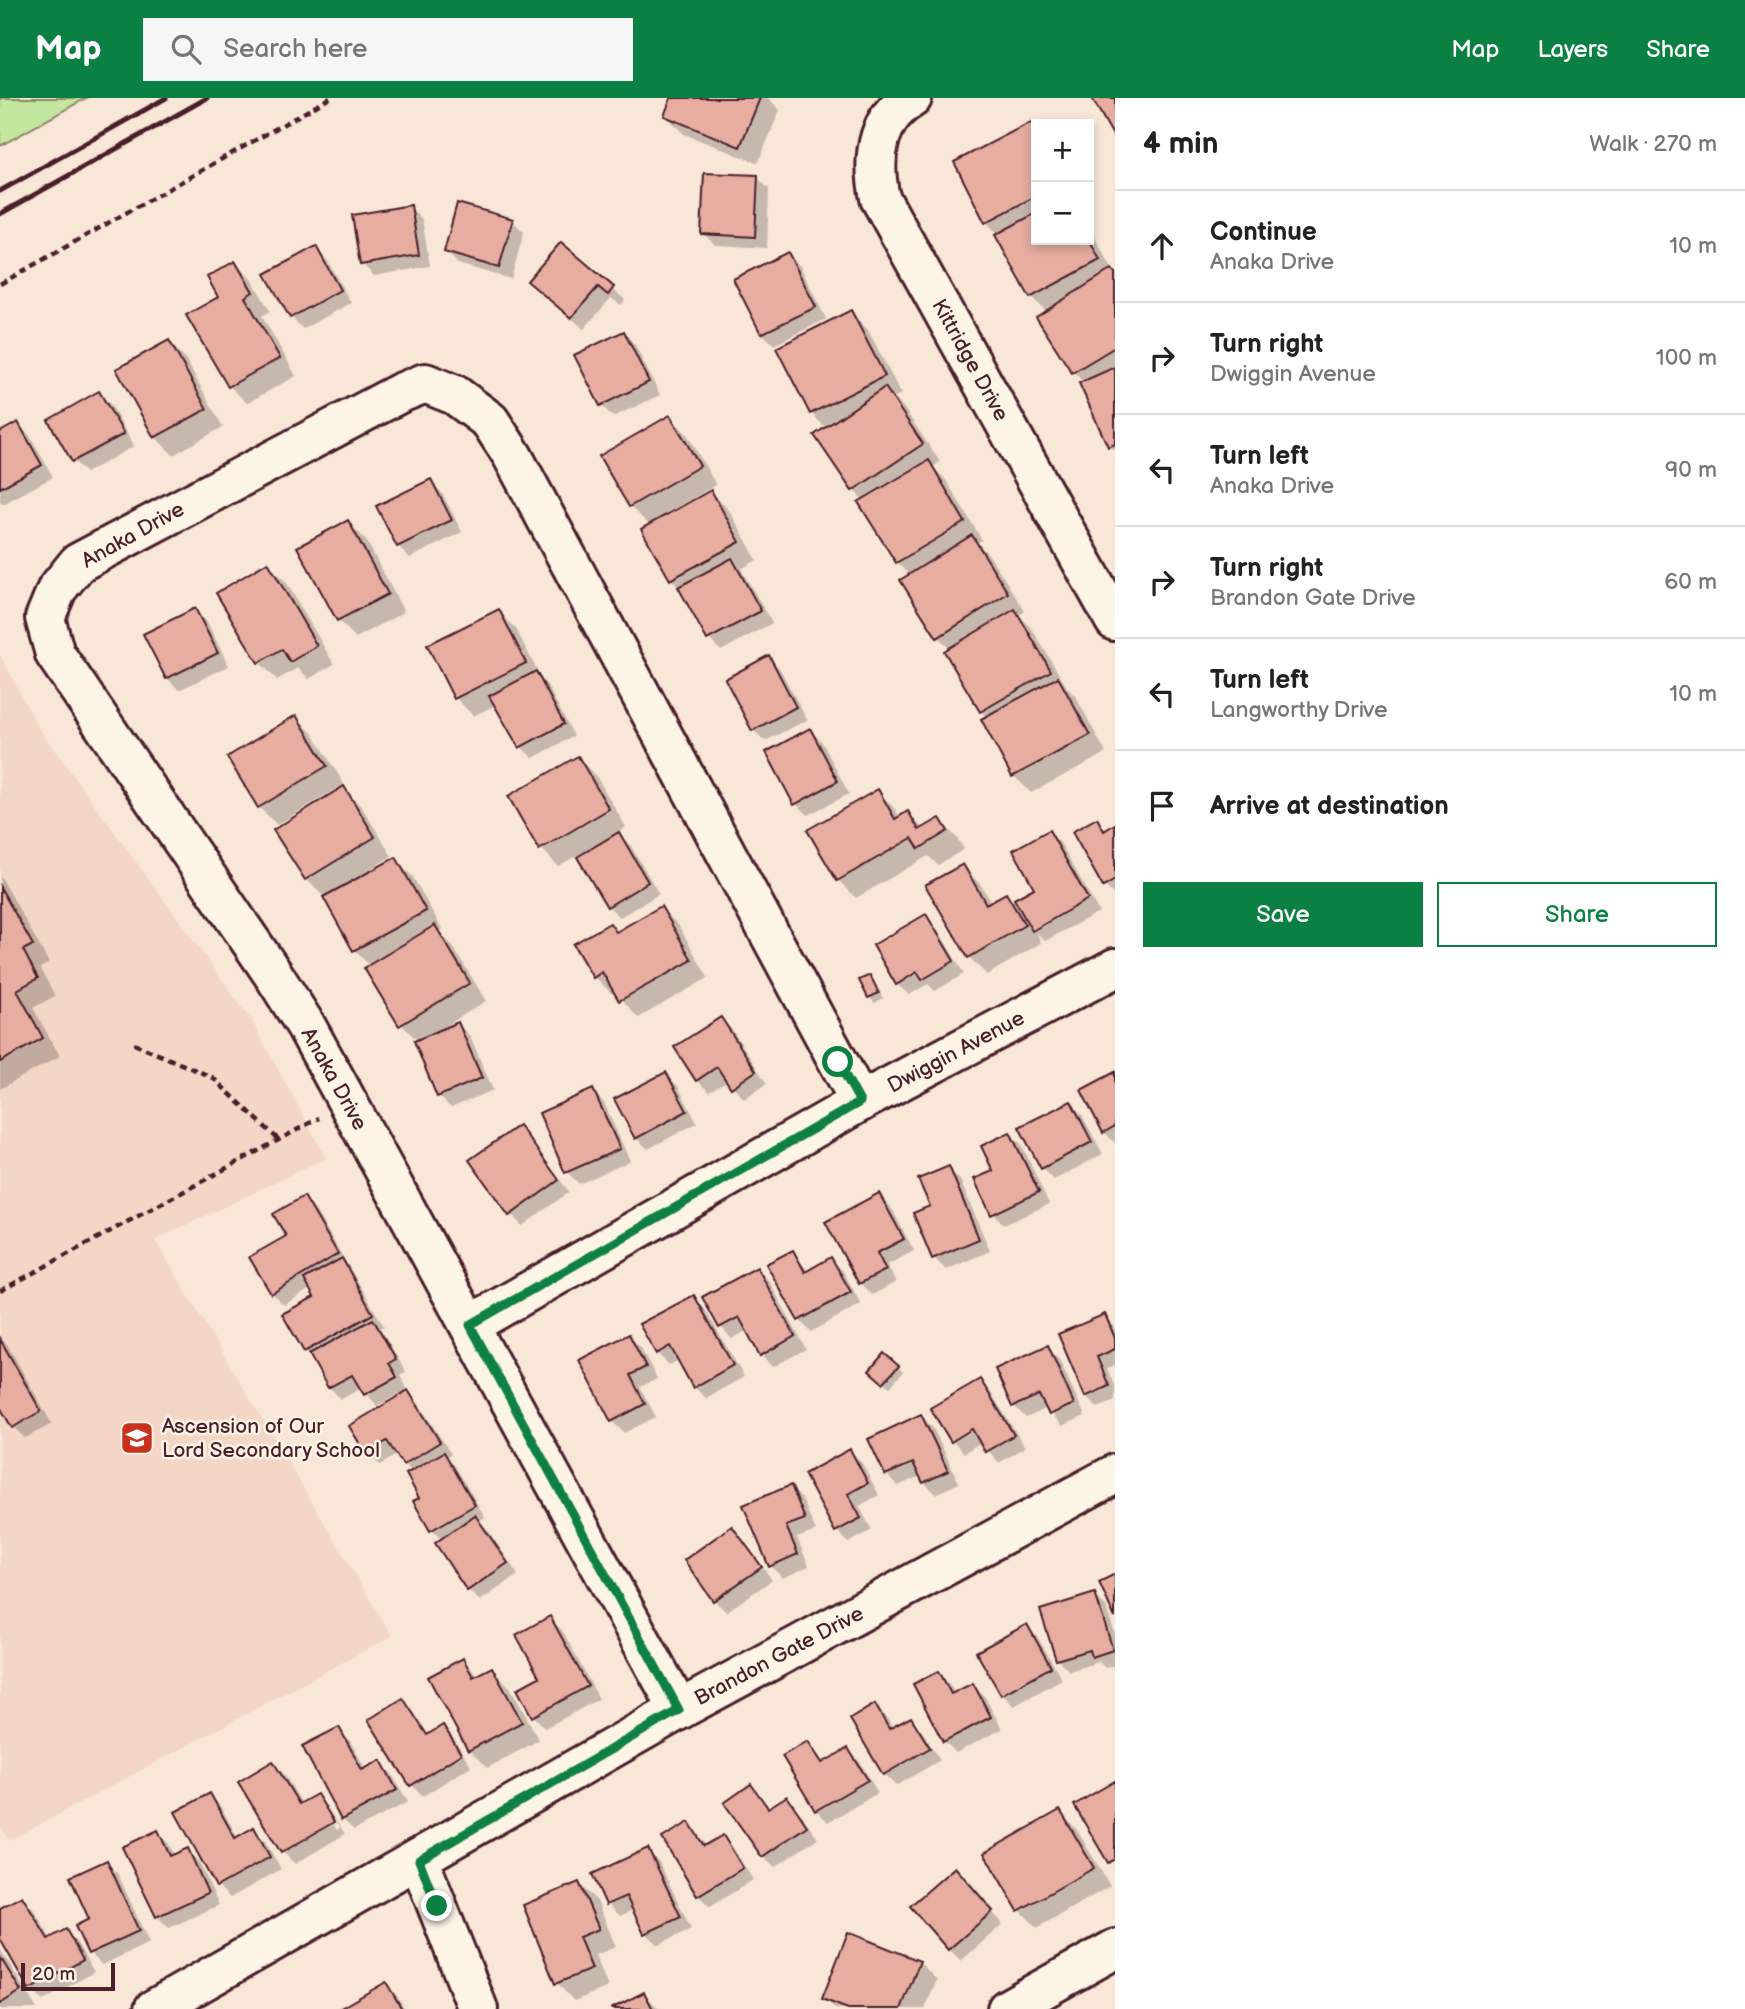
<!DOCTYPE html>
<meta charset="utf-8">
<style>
body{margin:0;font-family:"Balsamiq Sans",sans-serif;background:#f6f6f6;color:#222}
.controls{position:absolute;right:21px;top:21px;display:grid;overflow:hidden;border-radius:0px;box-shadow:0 4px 10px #0003}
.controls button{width:63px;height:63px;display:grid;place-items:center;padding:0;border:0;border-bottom:2px solid #e0e0e0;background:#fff;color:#222;font:35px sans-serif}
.scale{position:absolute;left:21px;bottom:18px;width:94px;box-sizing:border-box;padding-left:7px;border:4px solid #4a1f2b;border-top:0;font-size:19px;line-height:24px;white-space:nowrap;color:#4a1f2b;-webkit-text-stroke:5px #fcf5e5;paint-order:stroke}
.stop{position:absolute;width:21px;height:21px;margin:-16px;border:5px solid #0b8043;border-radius:50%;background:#fff}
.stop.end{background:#0b8043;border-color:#fff;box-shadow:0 2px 7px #0008}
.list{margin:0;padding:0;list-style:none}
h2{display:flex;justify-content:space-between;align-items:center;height:91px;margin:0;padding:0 28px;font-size:30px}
h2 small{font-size:23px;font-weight:400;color:#767676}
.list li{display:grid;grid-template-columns:46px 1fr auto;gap:21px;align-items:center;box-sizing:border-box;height:112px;padding:0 28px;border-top:2px solid #e0e0e0}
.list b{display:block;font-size:26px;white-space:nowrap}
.list p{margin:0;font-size:23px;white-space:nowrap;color:#767676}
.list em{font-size:23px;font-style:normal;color:#767676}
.actions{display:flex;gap:14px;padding:21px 28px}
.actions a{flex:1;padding:16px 0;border:2px solid #0b8043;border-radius:0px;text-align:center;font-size:24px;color:#0b8043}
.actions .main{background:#0b8043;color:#fff}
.icon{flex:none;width:38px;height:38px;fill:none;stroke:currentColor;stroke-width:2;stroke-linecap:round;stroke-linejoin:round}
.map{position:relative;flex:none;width:1115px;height:1911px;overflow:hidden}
header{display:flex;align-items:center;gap:42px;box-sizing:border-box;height:98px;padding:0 35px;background:#0b8043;color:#fff}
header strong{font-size:33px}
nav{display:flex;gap:38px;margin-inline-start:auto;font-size:24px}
.search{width:490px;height:63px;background:#f6f6f6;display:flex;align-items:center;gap:18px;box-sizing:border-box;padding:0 24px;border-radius:0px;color:#767676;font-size:26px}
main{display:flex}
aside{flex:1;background:#fff}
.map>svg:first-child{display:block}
</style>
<header>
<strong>Map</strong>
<div class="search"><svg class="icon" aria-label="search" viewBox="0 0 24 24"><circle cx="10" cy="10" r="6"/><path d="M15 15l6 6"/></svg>Search here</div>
<nav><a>Map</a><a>Layers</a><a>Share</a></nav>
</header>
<main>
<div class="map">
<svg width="1115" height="1911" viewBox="0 0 1115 1911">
<rect width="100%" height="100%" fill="#f8e7d7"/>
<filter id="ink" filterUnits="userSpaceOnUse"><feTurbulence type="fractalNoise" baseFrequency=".0143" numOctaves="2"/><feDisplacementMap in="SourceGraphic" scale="14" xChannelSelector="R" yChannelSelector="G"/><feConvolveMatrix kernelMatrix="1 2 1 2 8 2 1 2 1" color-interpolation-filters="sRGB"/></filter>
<g filter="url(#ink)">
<polygon fill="#f3d6c6" points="0,557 38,629 252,923 326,1060 155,1142 392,1538 9,1743 0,1728"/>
<polygon fill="#c4e7a0" stroke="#878366" stroke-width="2" points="0,0 86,0 0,48"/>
<g fill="#0003" fill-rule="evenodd">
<polygon points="673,0 768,0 780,12 758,65 684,36 666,18"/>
<polygon points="1031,26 1036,32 1036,142 1089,142 1089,129 1115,176 1115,353 1109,348 1084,285 1074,274 1039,219 1047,214 1031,199 999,137 986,124"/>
<polygon points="757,79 769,91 767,150 715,147 703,135"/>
<polygon points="410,109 422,121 430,168 374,178 362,166"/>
<polygon points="512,122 524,134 511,181 458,166 446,154"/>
<polygon points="561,146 625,202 621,207 611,200 584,231 541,194"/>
<polygon points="315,150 327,162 351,205 303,231 291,219"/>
<polygon points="788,156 800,168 826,221 774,247 762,235"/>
<polygon points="235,165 253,183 270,213 262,218 296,278 247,305 229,288 221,199"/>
<polygon points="851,214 868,232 901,296 894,300 903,309 940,364 933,369 946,382 982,442 977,445 989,457 1025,513 1019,517 1032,531 1068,591 1076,599 1106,655 1031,695 1014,678 987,620 981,613 946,553 950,551 938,539 911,478 897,464 864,403 853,392 826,330 811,315"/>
<polygon points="624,235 635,247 660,297 613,319 601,307 577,258"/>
<polygon points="169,244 186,262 223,329 173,357 155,339"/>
<polygon points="99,295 111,307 134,348 86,375 74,363 50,322"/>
<polygon points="670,319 687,336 716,387 683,406 684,409 711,394 729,412 757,462 741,471 772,525 721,553 709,541 683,493 671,481 650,428 630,408"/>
<polygon points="18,326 30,338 53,379 3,406 0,403 0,336"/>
<polygon points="430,383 442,395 462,434 410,460 398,448"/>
<polygon points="348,424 366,442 404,514 356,540 338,522"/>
<polygon points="268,466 286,484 334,566 309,581 298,570 277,582 259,564"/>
<polygon points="195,512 207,524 229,568 179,592 167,580"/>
<polygon points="498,513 516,531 542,582 547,587 574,638 533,660 521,649 496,607 473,618 456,600 429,548"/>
<polygon points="769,560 780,571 807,622 765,643 753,632"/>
<polygon points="296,619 314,637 344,686 277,727 259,709"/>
<polygon points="810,632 822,644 849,696 808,717 796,706"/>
<polygon points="578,660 596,678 626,729 617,735 631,748 659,796 620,819 608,808 578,757 558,768 541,750"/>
<polygon points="344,691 361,708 392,758 367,773 368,776 395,761 413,779 442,831 438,834 452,847 486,903 439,932 440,934 458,926 470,938 493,992 451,1010 439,998 418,943 401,926 370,868 354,852 324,799 306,781 276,732"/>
<polygon points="877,693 895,711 900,720 907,715 924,731 939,722 957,740 964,751 938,767 928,758 856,800 838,782 809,732"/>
<polygon points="1097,723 1107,733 1115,728 1115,798 1104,787"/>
<polygon points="1049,734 1061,746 1099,814 1045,843 1037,835 1041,845 987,877 969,859 962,768 980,786 992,805 1006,797 1022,812 1037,790"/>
<polygon points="0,777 49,865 40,870 55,898 33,910 60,958 0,991"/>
<polygon points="661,810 679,828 708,880 638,920 616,894 612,896 594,878 610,827 618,835"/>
<polygon points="925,818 937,830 964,876 935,893 928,886 909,897 897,886"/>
<polygon points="869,879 883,900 875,905 869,899"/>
<polygon points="721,921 733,933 767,986 744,1001 728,982 709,994 697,982"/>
<polygon points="666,976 678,988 697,1025 648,1051 636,1040"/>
<polygon points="1115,976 1115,1045 1104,1034"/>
<polygon points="593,993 604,1005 630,1063 579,1086 567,1074"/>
<polygon points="1070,1005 1082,1017 1103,1056 1054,1082 1042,1070"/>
<polygon points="518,1029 530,1041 569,1094 522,1128 511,1116"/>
<polygon points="1010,1036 1022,1047 1049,1106 1004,1127 993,1115 995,1073"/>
<polygon points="948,1070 960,1082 990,1153 946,1172 934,1160 932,1109"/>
<polygon points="879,1097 891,1109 914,1153 887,1167 896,1184 872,1197 860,1185"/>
<polygon points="303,1100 315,1112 384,1228 380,1230 406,1274 400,1277 407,1291 405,1292 419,1306 451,1356 446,1359 455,1368 485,1419 479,1423 487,1431 518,1477 480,1503 468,1492 442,1442 432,1432 412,1375 398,1356 380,1367 368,1355 406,1295 404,1293 377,1308 362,1290 341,1301 329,1289 285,1217 316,1199 312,1190 284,1207 272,1195 288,1138"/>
<polygon points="792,1154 809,1174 831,1161 843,1173 861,1206 811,1234 799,1222"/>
<polygon points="757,1171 769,1183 806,1251 773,1269 762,1257 748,1232 732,1241 721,1229"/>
<polygon points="693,1199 705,1211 744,1279 706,1300 694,1289 679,1262 669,1267 657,1255"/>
<polygon points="1104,1218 1115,1229 1115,1267 1107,1271 1115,1289 1115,1303 1098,1310 1086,1298"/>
<polygon points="629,1238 641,1250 657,1281 640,1289 656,1319 624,1335 612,1323"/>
<polygon points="0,1240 7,1246 52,1326 25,1340 13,1329 0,1305"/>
<polygon points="1047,1249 1059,1261 1085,1318 1062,1328 1047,1310 1026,1320 1014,1308"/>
<polygon points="898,1269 903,1274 890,1289 877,1278"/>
<polygon points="979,1283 991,1295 1025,1349 999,1365 981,1344 964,1355 954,1344 980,1328 978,1325 953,1341 953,1343 933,1311"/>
<polygon points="921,1318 933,1330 959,1385 936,1396 924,1384 921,1378 898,1388 886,1376 870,1341"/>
<polygon points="850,1353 862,1365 879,1397 859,1408 872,1432 848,1445 837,1433"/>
<polygon points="790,1389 802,1401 816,1433 797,1440 809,1468 783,1480 771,1468"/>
<polygon points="732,1430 744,1442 772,1482 726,1514 714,1502"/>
<polygon points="1095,1497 1106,1509 1115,1536 1115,1567 1105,1570 1099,1564 1069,1573 1057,1561"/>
<polygon points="550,1521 562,1532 599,1601 545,1630 534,1618 519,1592 541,1580"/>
<polygon points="1026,1528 1038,1540 1062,1581 1014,1608 1002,1596"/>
<polygon points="463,1563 478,1578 492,1571 510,1589 539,1642 487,1670 469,1652 430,1580"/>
<polygon points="938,1575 950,1587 955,1596 973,1587 985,1599 1002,1631 956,1655 944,1643"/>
<polygon points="402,1602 414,1614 429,1638 443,1629 454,1641 471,1668 423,1698 411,1686"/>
<polygon points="875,1608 887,1620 893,1631 910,1621 922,1633 940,1662 896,1688 884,1676"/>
<polygon points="338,1631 350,1643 366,1672 380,1664 392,1676 408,1704 354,1732 342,1721"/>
<polygon points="808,1645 825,1665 848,1652 860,1664 878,1695 828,1724 816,1712"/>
<path d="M273,1665L285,1677L302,1706L317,1698L328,1710L345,1736L295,1766L283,1754ZM323,1709H327L340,1730L337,1732Z"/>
<polygon points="751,1688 771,1711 786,1700 798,1712 818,1740 775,1769 763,1758"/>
<polygon points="209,1697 221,1709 238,1740 254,1731 265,1743 281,1771 230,1800 218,1788"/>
<polygon points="1060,1714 1077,1732 1110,1788 1037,1830 1020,1812 987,1756"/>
<polygon points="689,1726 707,1748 722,1739 734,1751 753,1782 710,1809 698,1797"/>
<polygon points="157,1734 169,1746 175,1758 187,1752 199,1764 219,1807 169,1830 157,1818"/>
<polygon points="647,1752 659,1764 691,1831 658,1847 646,1835 634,1811 620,1818 608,1806"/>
<polygon points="106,1765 118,1776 149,1845 102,1867 90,1855 91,1822"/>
<polygon points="966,1783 1003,1826 961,1863 949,1851"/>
<polygon points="579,1786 597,1803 616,1849 595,1857 608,1889 574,1903 557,1885"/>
<polygon points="22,1800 34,1812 51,1841 65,1833 77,1845 94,1874 43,1903 31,1891 0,1838 0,1812"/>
<polygon points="0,1851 37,1911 0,1911"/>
<polygon points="919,1864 937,1882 925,1911 835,1911 824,1900"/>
<polygon points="385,1886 397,1898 405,1911 343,1911"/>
<polygon points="644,1896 659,1911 614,1911"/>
</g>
<g fill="#e6ada0" stroke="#4a1f2b" stroke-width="2">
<polygon points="671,0 760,0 740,49 664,18"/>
<polygon points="1092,0 1115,0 1115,41"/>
<polygon points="1031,24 1036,34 1036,98 985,125 954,64"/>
<polygon points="704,75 758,77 755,139 701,136"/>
<polygon points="457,105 513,121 499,170 444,154"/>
<polygon points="411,107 419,157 360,167 352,117"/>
<polygon points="1036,115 1036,142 1089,141 1100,162 1030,200 995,137"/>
<polygon points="561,144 614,189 608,197 598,189 571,220 527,183"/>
<polygon points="316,148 340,192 290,220 265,176"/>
<polygon points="788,154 816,209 761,236 733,181"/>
<polygon points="235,163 253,194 245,199 280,260 228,289 186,217 218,199 207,179"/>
<polygon points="1112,171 1115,175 1115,249 1072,275 1036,219"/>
<polygon points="851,212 885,278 810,316 776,250"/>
<polygon points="624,233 649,284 600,308 574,257"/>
<polygon points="169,242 207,311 154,340 116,271"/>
<polygon points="1115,269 1115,346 1108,349 1079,285"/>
<polygon points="885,289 923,346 852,393 814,337"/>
<polygon points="99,293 124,336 72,364 48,322"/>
<polygon points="670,317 700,368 629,409 599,358"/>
<polygon points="18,324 42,367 0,390 0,334"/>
<polygon points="929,362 965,424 896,465 858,404"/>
<polygon points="431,381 452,422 397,449 376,408"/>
<polygon points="711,392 740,444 670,482 641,431"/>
<polygon points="348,422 388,496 337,523 297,449"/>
<polygon points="972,437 1008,495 937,540 900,482"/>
<polygon points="732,460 761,513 707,542 678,489"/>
<polygon points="268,464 317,548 290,564 282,551 258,565 216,495"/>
<polygon points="195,510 218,555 166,581 143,536"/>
<polygon points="499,511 526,565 454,601 427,547"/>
<polygon points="1015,511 1051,573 980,614 944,553"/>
<polygon points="769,557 796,609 752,633 725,581"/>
<polygon points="536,573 564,626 519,650 489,598"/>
<polygon points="1058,579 1090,637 1012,679 981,621"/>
<polygon points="296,617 327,668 258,710 227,659"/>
<polygon points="810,630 838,683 794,707 766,654"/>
<polygon points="578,658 609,711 539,752 508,698"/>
<polygon points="344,688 375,739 305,782 273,732"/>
<polygon points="878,691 895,721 908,713 919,732 940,720 948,733 919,751 912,740 837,783 807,732"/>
<polygon points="1097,720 1104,733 1115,726 1115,782 1103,789 1072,734"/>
<polygon points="1049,732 1088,801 1032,833 1014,801 1034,790 1013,752"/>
<polygon points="619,734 648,784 607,809 577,759"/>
<polygon points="396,759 426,813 353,853 323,799"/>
<polygon points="963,766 986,806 1006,795 1025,827 968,860 925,787"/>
<polygon points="0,789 33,847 23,852 38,880 17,892 43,940 0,964"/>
<polygon points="661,808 692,862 619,903 602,874 593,880 573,846 610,825 616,834"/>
<polygon points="926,816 954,863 922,882 917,874 896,887 873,847"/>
<polygon points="435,827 470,885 399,928 364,870"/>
<polygon points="870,877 879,895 868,900 859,882"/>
<polygon points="721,919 756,973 731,990 717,969 696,983 674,949"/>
<polygon points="458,924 482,980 437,999 414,943"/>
<polygon points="666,974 687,1013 635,1041 614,1001"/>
<polygon points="1115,974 1115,1028 1103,1035 1081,992"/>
<polygon points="593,991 620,1051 565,1075 539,1015"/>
<polygon points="1071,1003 1092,1044 1041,1071 1019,1029"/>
<polygon points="519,1027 559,1082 509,1118 469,1062"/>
<polygon points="1010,1034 1039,1094 991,1117 974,1081 993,1073 981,1048"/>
<polygon points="949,1068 979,1141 932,1161 913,1115 930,1108 918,1081"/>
<polygon points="879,1095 904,1141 877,1155 886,1172 859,1186 825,1124"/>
<polygon points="304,1098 338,1156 271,1196 249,1159 286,1138 273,1116"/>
<polygon points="793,1152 805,1174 831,1159 851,1194 798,1223 766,1166"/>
<polygon points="342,1160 373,1216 304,1254 282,1216 314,1199 304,1181"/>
<polygon points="757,1169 795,1238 760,1258 739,1219 719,1230 702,1199"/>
<polygon points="694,1197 733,1267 693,1290 670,1248 656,1256 639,1226"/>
<polygon points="1105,1216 1115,1240 1115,1251 1097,1259 1109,1288 1085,1299 1058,1236"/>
<polygon points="373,1221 396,1261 389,1265 397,1279 364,1297 352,1277 328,1290 309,1256"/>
<polygon points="629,1236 646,1269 630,1277 645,1306 611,1324 579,1262"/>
<polygon points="0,1241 41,1313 12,1330 0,1309"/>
<polygon points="1048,1247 1074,1306 1049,1317 1039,1297 1012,1309 995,1271"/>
<polygon points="884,1255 899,1268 883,1285 869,1273"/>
<polygon points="980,1281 1014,1337 985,1354 972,1331 951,1344 930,1310"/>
<polygon points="408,1292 440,1344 403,1367 387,1343 366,1356 349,1328"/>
<polygon points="921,1316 948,1373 923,1385 913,1365 885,1377 868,1341"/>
<polygon points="850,1351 868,1385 848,1396 861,1420 835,1434 804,1376"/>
<polygon points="444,1354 475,1407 430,1433 413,1403 419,1400 406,1376"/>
<polygon points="791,1387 805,1421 786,1428 798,1456 769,1469 743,1407"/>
<polygon points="475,1417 508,1465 467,1493 435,1445"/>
<polygon points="732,1428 762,1469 713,1503 684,1462"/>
<polygon points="1115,1476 1115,1520 1099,1484"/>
<polygon points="1095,1495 1113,1552 1092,1559 1090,1552 1056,1562 1040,1512"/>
<polygon points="550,1518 588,1588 532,1619 517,1591 539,1579 516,1537"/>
<polygon points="1027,1526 1051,1569 1001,1597 976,1554"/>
<polygon points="463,1560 473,1579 492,1569 522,1624 468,1653 428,1579"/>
<polygon points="939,1573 951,1596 973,1585 991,1619 943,1644 913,1586"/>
<polygon points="403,1600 427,1637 443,1627 461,1656 410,1688 368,1622"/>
<polygon points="875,1606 889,1631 911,1619 930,1650 883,1677 850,1621"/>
<polygon points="339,1629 362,1672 381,1662 397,1692 341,1722 302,1648"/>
<polygon points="808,1643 822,1665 848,1650 868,1682 815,1713 782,1658"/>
<polygon points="273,1663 299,1706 317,1696 334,1724 281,1755 238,1684"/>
<polygon points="1115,1683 1115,1761 1108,1765 1074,1707"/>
<polygon points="751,1686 768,1710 787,1698 807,1728 762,1759 724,1705"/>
<polygon points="210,1695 235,1740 254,1729 270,1759 216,1789 175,1714"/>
<polygon points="1060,1712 1094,1770 1018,1813 984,1755"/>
<polygon points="689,1724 704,1748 723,1737 743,1770 697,1798 662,1740"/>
<polygon points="158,1732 170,1758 188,1750 208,1795 156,1819 122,1749"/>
<polygon points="648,1750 681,1819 644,1836 626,1798 606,1807 592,1776"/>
<polygon points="107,1762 139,1833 88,1856 75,1828 89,1821 70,1779"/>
<polygon points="955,1769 993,1813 948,1852 910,1808"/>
<polygon points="579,1784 599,1831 579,1839 592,1871 555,1886 523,1807"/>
<polygon points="22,1798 48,1841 66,1831 83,1862 29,1892 0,1841 0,1810"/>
<polygon points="848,1834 920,1863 901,1911 848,1911 822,1901"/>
<polygon points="0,1859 21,1893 0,1906"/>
<polygon points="386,1884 402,1911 339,1911"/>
<polygon points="644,1894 653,1911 611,1911"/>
</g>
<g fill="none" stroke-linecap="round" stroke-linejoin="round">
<defs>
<g id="minor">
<path d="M912,0C875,21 872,63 880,100L1115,523"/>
<polyline points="470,1227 860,1004 1115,870"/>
<polyline points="679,1612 306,928 275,879 55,556 45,520 57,491 78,465 400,295 425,285 455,297 490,323 512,357 860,1004"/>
<polyline points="419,1762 478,1911"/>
<polyline points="154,1911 679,1612 1115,1376"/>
<polyline points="1007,1911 1115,1851"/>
</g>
</defs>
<use href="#minor" stroke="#4a1f2b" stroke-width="44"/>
<g stroke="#4a1f2b" stroke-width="4.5" stroke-dasharray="7 5" stroke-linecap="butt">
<polyline points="0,186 330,0"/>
<polyline points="134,946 212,979 279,1042"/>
<polyline points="0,1193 319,1020"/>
</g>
<use href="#minor" stroke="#fcf5e5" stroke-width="38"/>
<g stroke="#4a1f2b" stroke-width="5">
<polyline points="0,93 166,0"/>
<polyline points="0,116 207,0"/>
</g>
</g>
</g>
<g fill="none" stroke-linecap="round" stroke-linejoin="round" filter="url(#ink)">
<polyline stroke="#0b8043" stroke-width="9" points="437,1808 419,1762 679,1612 470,1227 860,1004 838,964"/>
</g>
<defs>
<symbol id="school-square" viewBox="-11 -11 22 22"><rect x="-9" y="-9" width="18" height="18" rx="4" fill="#c8321e" stroke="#fcf5e5"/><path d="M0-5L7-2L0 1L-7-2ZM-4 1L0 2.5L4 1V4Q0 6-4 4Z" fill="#fff"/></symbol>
</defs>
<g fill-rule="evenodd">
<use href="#school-square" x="118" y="1321" width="38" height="38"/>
</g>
<g text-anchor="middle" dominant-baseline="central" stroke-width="5" stroke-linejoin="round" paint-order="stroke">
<g font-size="21" fill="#4a1f2b" stroke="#fcf5e5">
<text transform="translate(970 262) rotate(61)">Kittridge Drive</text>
<text transform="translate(133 437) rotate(-29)">Anaka Drive</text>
<text transform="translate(956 954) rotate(-28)">Dwiggin Avenue</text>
<text transform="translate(334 981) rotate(61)">Anaka Drive</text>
<text transform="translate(779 1558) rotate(-28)">Brandon Gate Drive</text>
</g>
<g font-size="21" fill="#4a1f2b" stroke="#fcf5e5" text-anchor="start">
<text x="162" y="1328">Ascension of Our<tspan x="162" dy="24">Lord Secondary School</tspan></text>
</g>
</g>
</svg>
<div class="controls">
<button>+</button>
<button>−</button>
</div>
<div class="scale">20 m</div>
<div class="stop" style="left:838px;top:964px"></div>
<div class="stop end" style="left:437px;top:1808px"></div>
</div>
<aside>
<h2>4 min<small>Walk · 270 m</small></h2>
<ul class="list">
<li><svg class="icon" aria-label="ahead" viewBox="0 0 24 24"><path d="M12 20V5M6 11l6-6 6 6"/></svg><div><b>Continue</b><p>Anaka Drive</p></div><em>10 m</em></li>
<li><svg class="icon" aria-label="right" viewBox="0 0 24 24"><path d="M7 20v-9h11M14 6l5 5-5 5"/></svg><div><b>Turn right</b><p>Dwiggin Avenue</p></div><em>100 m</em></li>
<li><svg class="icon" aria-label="left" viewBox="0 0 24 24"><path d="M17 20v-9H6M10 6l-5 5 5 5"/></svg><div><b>Turn left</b><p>Anaka Drive</p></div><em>90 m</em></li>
<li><svg class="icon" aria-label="right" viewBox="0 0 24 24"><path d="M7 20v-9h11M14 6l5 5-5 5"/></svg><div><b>Turn right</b><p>Brandon Gate Drive</p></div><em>60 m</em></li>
<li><svg class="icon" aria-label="left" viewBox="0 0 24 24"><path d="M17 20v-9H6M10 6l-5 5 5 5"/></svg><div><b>Turn left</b><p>Langworthy Drive</p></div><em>10 m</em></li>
<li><svg class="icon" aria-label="arrive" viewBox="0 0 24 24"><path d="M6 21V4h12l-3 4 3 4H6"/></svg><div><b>Arrive at destination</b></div></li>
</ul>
<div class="actions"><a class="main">Save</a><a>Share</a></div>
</aside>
</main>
